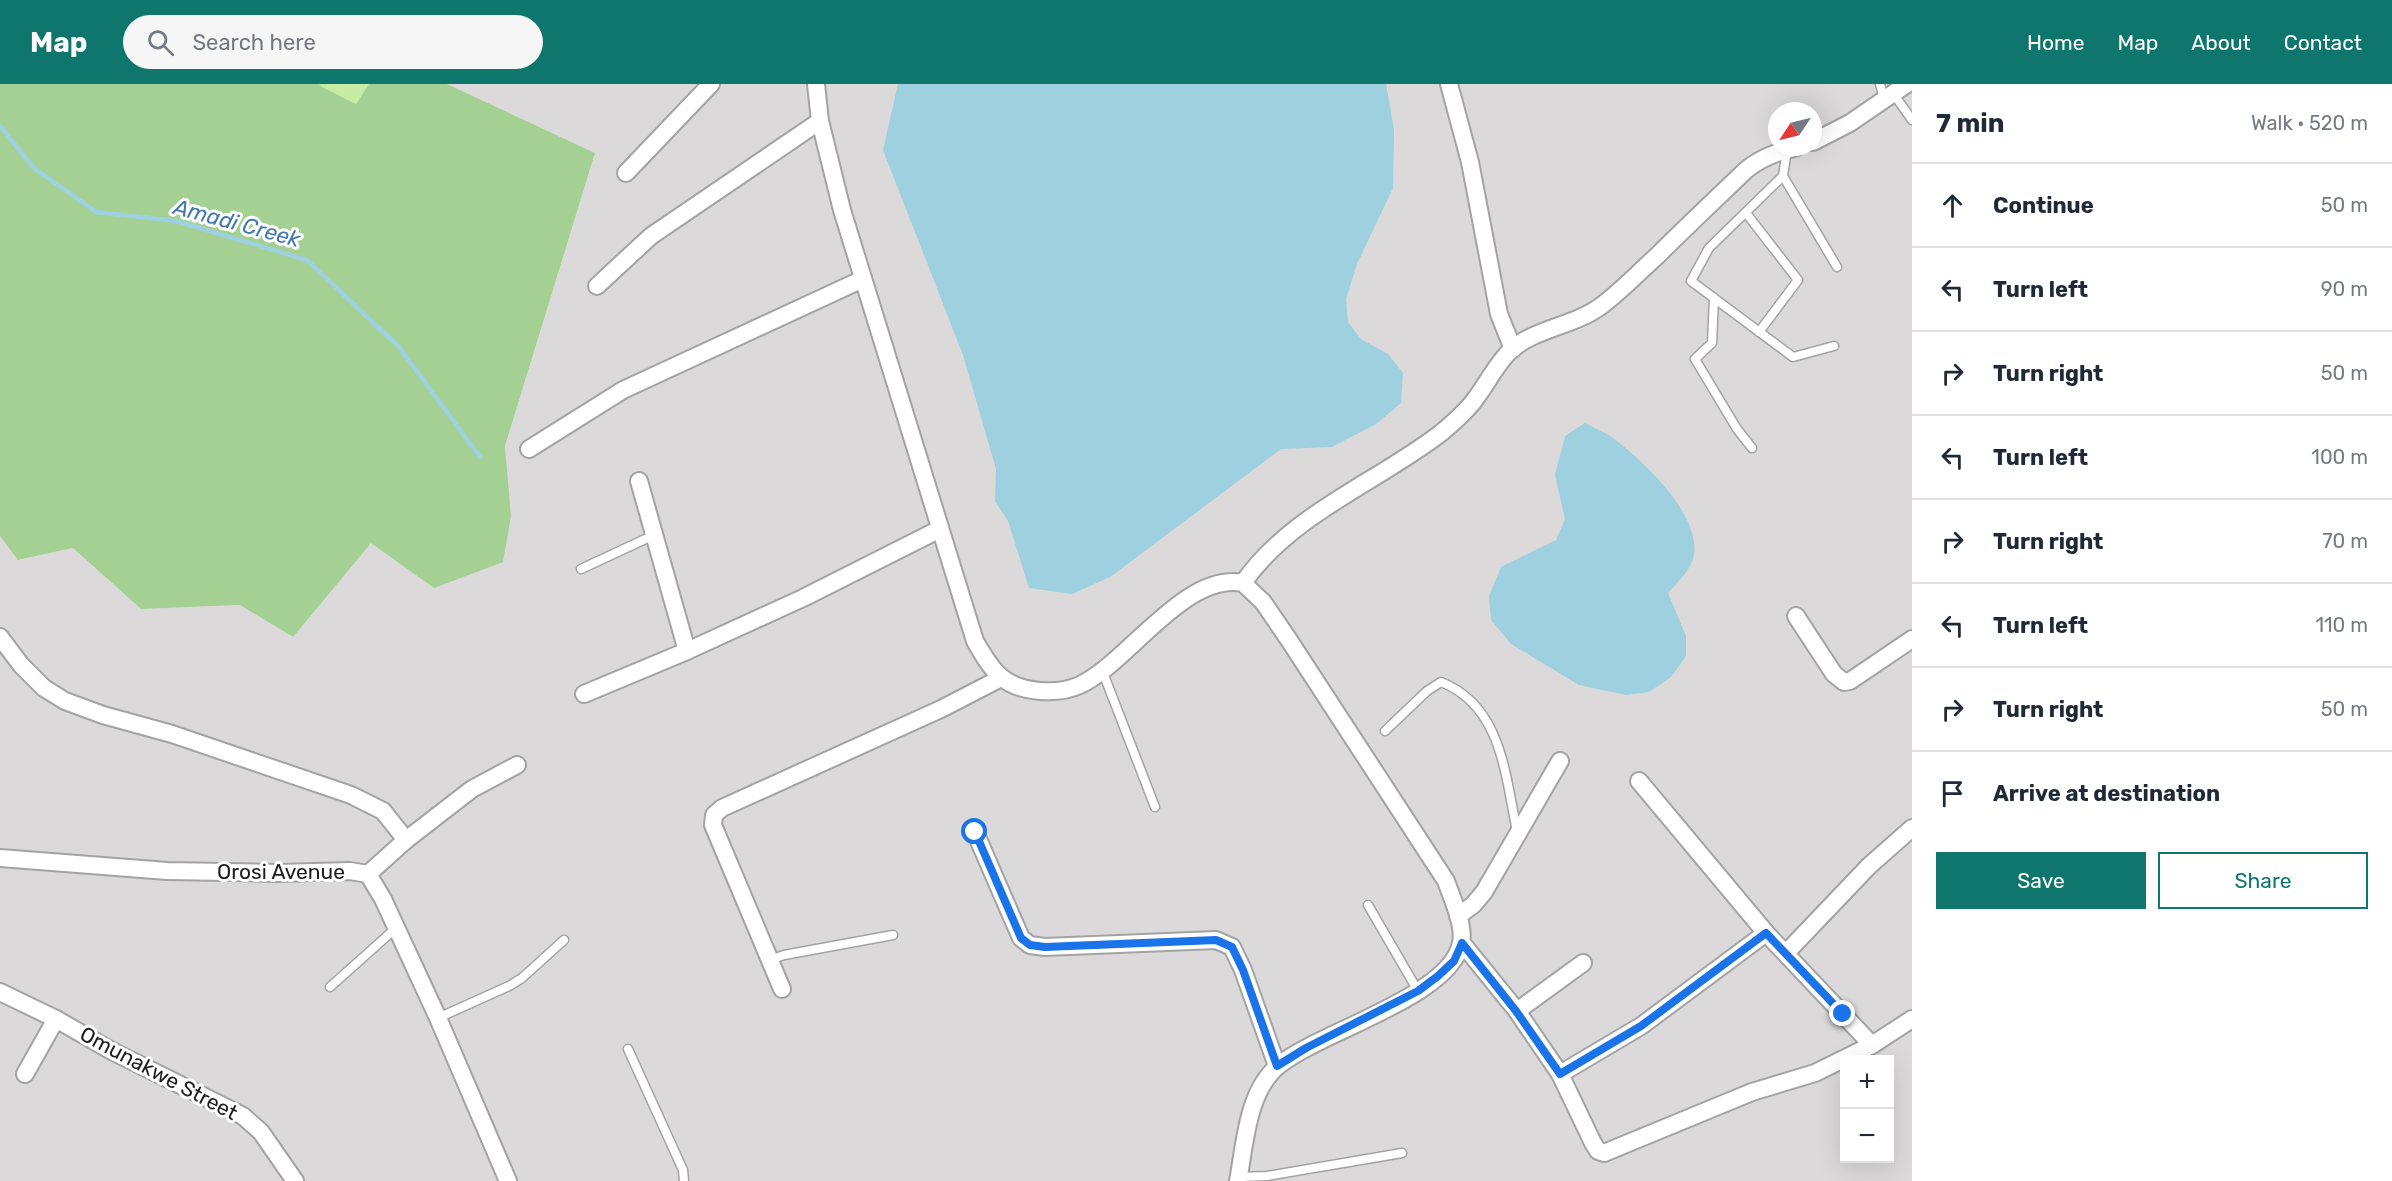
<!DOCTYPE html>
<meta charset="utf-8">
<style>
body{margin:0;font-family:Rubik,sans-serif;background:#f6f6f7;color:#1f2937}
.controls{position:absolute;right:18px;bottom:18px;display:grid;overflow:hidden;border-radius:0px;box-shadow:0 6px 24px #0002}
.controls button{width:54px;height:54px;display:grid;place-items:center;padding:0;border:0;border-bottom:2px solid #e0e1e3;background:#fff;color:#1f2937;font:30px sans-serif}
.compass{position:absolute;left:1768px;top:18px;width:54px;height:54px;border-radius:50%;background:#fff;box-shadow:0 6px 24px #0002;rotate:235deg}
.stop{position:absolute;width:18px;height:18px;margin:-14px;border:4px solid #1a73e8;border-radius:50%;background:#fff}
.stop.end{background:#1a73e8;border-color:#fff;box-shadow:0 2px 6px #0008}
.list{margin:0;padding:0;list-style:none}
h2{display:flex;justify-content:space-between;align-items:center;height:78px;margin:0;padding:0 24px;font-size:26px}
h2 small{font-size:20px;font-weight:400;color:#747a83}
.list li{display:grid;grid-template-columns:39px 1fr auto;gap:18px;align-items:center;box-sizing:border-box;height:84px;padding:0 24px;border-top:2px solid #e0e1e3}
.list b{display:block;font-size:22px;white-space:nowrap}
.list em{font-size:20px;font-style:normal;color:#747a83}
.actions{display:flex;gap:12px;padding:18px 24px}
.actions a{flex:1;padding:14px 0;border:2px solid #0f766e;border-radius:0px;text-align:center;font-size:21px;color:#0f766e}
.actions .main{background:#0f766e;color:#fff}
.icon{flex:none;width:33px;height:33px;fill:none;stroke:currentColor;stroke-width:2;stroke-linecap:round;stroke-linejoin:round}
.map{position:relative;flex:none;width:1912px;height:1097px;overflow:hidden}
header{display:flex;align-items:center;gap:36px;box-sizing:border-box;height:84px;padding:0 30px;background:#0f766e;color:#fff}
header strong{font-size:28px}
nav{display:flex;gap:33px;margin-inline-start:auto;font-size:21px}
.search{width:420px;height:54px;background:#f6f6f7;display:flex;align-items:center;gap:15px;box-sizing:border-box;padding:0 21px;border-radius:33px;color:#747a83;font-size:22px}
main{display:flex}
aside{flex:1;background:#fff}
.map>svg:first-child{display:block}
</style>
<header>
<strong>Map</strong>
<div class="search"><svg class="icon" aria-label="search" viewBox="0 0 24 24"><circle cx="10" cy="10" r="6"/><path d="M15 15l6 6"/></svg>Search here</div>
<nav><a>Home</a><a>Map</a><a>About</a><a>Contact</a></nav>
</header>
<main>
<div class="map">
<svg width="1912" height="1097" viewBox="0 0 1912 1097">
<rect width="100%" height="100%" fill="#efeae1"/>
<path fill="#dbd9d9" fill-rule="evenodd" d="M447,0H1912V1097H0V452L19,476L73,464L141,525L240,521L293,553L371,458L434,504L511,432L505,362L595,69ZM1777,27H1813V63H1777ZM1844,976H1890V1074H1844Z"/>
<polygon fill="#c6eda3" points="319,0 369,0 356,20 321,3"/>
<polygon fill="#a4d193" points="0,0 319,0 322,3 356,20 369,0 447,0 595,69 505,362 511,432 503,478 434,504 371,459 293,553 240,521 141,525 73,464 18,476 0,452"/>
<g fill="#9ed0e0">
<polygon points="898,0 1386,0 1394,46 1393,104 1357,180 1346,215 1348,238 1361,255 1388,270 1403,289 1401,319 1376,340 1332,363 1281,365 1110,493 1072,510 1029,504 1008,437 995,417 996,385 963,271 883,66"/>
<path d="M1585,339C1594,344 1605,348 1613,354C1643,377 1700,429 1694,471C1691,486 1678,498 1668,509L1686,552V572L1671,593L1649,608L1626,611L1579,601L1511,560L1491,536L1489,512L1501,483L1556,456L1565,435L1555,391L1565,352Z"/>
</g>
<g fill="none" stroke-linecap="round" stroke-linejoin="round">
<polyline stroke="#9ed0e0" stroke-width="4.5" points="0,42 34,84 96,128 176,137 307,176 399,263 480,373"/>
<defs>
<g id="lane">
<polyline points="1880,0 1884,15"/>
<polyline points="1893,9 1912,36"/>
<polyline points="1787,66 1783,92 1709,164 1691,197 1793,273 1834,262"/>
<polyline points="1783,92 1837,183"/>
<polyline points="1746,129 1798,196 1759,248"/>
<polyline points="1714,214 1712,259 1695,275 1737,345 1752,364"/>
<polyline points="581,485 654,451"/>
<polyline points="1102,586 1155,723"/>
<path d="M1385,647L1427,607L1441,598C1502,622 1505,691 1517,747"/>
<polyline points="1368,821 1418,907"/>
<polyline points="770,876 784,871 893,851"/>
<polyline points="330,903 396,844"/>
<polyline points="438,934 509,902 522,894 564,856"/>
<polyline points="628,965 683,1086 684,1097"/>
<polyline points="1239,1093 1267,1092 1402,1069"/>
</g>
<g id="street">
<path d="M816,0L820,37L842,126L975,557C992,587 1003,604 1040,607C1053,608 1067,607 1080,601C1128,579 1184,488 1243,499L1263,518L1289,556L1446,797C1452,814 1465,842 1461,859C1451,913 1318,948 1278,982C1247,1008 1245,1060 1238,1097"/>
<polyline points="1449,0 1470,78 1499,230 1513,265"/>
<polyline points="1813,58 1850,39 1907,0"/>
<polyline points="626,89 711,0"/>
<polyline points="597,202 651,152 820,37"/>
<polyline points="529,365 623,306 863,195"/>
<polyline points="639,397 687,567"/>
<path d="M1243,499C1291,430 1376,399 1441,349C1453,339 1467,327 1476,314C1488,298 1497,279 1511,266C1536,244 1574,242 1601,222C1621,207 1639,188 1658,171C1687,142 1717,114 1746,86C1762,73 1778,68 1797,63"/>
<polyline points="1796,532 1834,590 1844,598 1850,597 1912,555"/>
<polyline points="0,553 21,581 44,604 65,617 103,631 172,650 351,711 383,727 406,756"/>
<polyline points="584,610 687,567 803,514 940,445"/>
<polyline points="1639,697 1766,849 1872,961"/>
<polyline points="975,748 1021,854 1030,861 1045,863 1216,856 1232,863 1243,886 1277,982"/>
<polyline points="0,774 167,787 279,789 350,787 368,790 383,815 438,934 508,1097"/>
<polyline points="368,790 406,756 472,705 517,681"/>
<polyline points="1458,832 1473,821 1484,808 1560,677"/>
<polyline points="1462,859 1517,927 1560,990 1593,1059 1598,1067 1604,1069 1752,1008 1815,989 1872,961 1912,935"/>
<polyline points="1786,869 1869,782 1912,744"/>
<polyline points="782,905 713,741 714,731 722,724 941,625 1001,594"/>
<polyline points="0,908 56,935 110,966 243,1032 261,1048 295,1097"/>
<polyline points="1517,927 1583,879"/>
<polyline points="25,990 56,935"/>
<polyline points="1560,990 1641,942 1766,849"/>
</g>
</defs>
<use href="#lane" stroke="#a3a3a3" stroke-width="11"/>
<use href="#street" stroke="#a3a3a3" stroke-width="20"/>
<use href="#lane" stroke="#fff" stroke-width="8"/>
<use href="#street" stroke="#fff" stroke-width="16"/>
</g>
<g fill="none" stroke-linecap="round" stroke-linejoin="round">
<polyline stroke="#1a73e8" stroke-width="8" points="975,748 1021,854 1030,861 1045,863 1216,856 1232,863 1243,886 1277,982 1306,964 1418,907 1438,892 1454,877 1462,859 1516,927 1560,990 1641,942 1766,849 1843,930"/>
</g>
<g text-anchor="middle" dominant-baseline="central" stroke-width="6" stroke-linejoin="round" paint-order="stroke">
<g font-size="21" fill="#1c1c1c" stroke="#fff">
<text x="281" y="787">Orosi Avenue</text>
<text transform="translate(159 989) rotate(28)">Omunakwe Street</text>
</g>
<g font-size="22" font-style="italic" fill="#4379b2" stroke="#fff">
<text transform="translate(237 139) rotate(15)">Amadi Creek</text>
</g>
</g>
</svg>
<div class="controls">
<button>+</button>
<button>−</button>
</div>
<svg class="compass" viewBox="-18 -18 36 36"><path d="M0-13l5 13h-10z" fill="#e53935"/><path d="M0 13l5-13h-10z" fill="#747a83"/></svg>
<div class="stop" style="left:975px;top:748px"></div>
<div class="stop end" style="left:1843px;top:930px"></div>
</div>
<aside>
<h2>7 min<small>Walk · 520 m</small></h2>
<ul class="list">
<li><svg class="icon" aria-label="ahead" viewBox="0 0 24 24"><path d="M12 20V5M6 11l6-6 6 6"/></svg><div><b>Continue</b></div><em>50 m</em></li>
<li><svg class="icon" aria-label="left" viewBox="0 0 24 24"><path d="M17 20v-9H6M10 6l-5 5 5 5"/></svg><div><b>Turn left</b></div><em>90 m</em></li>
<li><svg class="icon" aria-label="right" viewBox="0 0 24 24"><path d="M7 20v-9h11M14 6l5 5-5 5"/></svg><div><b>Turn right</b></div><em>50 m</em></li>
<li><svg class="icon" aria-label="left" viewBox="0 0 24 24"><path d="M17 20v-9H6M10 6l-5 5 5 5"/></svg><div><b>Turn left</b></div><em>100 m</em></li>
<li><svg class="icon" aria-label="right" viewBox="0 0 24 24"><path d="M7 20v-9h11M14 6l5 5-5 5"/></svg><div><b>Turn right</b></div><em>70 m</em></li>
<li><svg class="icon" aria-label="left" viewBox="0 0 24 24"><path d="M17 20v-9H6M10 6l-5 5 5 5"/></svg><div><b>Turn left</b></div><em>110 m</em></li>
<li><svg class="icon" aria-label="right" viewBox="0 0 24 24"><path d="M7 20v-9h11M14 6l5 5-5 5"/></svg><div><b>Turn right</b></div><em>50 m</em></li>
<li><svg class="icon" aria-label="arrive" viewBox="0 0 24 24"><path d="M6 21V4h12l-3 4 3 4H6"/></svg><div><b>Arrive at destination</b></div></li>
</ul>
<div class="actions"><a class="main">Save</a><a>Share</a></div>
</aside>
</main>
